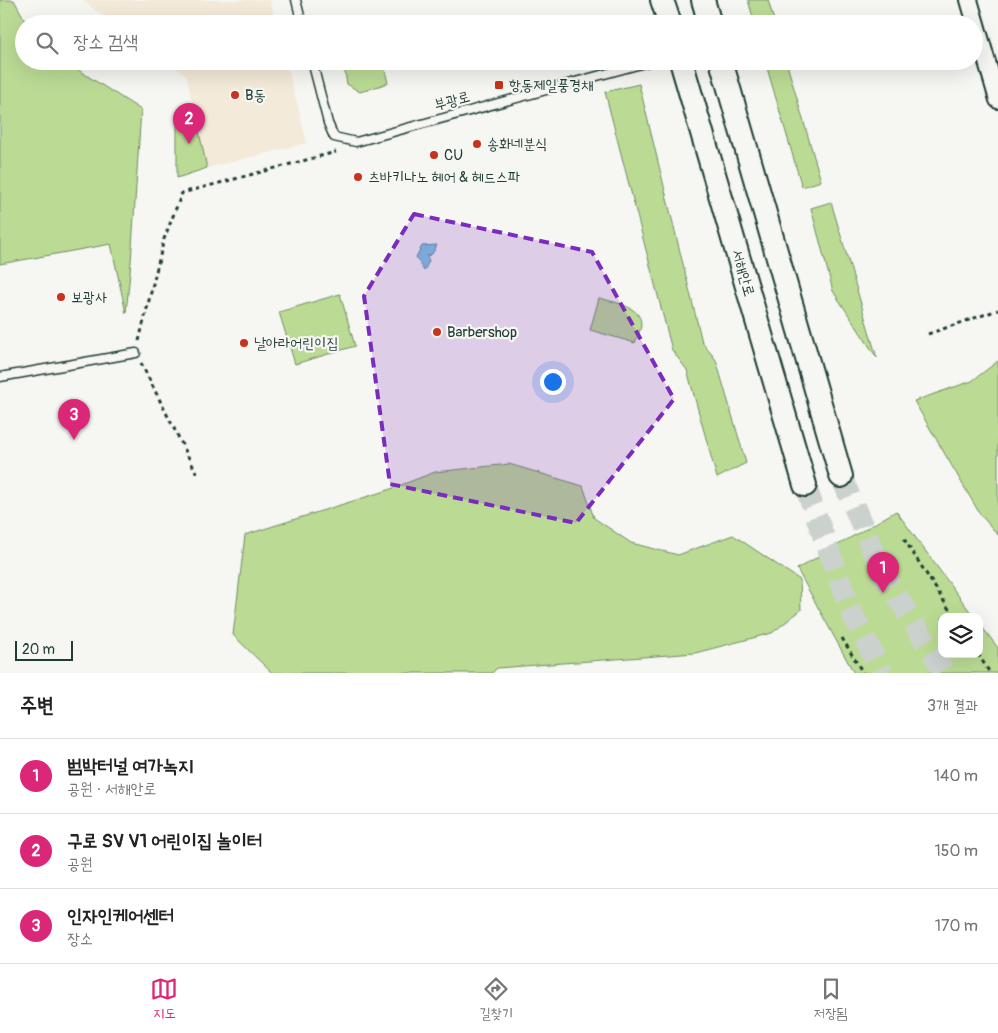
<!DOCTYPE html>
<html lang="ko">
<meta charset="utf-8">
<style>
body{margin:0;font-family:Pangolin,"Poor Story",sans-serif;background:#f2f2f2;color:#222}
.controls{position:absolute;right:15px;bottom:15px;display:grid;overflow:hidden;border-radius:10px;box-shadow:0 5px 20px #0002}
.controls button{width:45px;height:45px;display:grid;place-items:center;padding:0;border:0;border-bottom:1px solid #e0e0e0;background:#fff;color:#222;font:25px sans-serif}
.scale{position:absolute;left:15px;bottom:12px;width:58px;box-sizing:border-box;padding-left:5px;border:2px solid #1f3d34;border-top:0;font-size:14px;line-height:18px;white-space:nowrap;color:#1f3d34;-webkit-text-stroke:4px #f6f6f2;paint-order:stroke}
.you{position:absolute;left:552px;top:381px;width:18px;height:18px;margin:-12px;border:4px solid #fff;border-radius:50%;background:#1a73e8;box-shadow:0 0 0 8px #1a73e833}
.badge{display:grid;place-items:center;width:32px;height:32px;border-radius:50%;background:#db2777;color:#fff;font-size:16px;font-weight:700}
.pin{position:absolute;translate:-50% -41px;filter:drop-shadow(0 1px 2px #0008)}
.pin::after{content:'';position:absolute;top:26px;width:18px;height:15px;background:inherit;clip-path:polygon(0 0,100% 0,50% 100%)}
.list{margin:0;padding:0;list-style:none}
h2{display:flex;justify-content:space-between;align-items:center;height:65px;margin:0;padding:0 20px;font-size:21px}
h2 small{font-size:16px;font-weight:400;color:#767676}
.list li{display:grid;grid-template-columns:32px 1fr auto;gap:15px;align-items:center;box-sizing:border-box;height:75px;padding:0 20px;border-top:1px solid #e0e0e0}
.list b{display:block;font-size:19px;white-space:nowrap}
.list p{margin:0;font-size:16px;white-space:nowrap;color:#767676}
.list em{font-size:16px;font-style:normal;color:#767676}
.icon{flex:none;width:28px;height:28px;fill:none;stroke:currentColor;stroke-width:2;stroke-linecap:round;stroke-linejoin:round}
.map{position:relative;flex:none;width:998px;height:673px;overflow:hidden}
.search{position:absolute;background:#fff;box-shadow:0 5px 20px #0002;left:15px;right:15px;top:15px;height:55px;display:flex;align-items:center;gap:12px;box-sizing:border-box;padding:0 18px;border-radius:28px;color:#767676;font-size:19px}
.sheet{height:290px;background:#fff}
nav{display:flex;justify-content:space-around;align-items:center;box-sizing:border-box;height:70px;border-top:1px solid #e0e0e0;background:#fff;font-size:14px;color:#767676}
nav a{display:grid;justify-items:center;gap:2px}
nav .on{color:#db2777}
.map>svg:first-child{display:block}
</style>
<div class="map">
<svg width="998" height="673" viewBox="0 0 998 673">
<rect width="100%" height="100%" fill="#f6f6f2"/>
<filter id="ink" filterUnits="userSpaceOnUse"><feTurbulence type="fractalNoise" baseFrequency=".02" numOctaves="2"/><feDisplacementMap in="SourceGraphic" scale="10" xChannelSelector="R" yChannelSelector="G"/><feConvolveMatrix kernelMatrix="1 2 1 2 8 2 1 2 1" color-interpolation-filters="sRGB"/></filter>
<g filter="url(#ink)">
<g fill="#f3ead9">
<polygon points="82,0 270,0 276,24 114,24"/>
<polygon points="166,61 286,61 307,143 207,168 186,75"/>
</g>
<g fill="#bbdb94" stroke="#6d8c64">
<polygon points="0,0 14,0 27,24 24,24 24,61 64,61 141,110 131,262 126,313 111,244 0,264"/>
<polygon points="748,0 768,0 775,24 755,24"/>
<polygon points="343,61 383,61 388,83 360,92 347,84"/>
<polygon points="765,61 786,61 821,181 802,187"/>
<polygon points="639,84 702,342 716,360 746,463 717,478 687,370 672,350 605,92"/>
<polygon points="195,114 207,168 177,178 177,120"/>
<polygon points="831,202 877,358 833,291 811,208"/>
<polygon points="340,294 355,346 295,364 279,312"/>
<path d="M599,298C613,302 641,306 641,324C641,330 637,337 635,343L590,330Z"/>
<polygon points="998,361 998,535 980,514 914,401 972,381"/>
<polygon points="509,464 583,486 594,518 631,543 678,555 733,535 800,580 801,610 772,633 695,653 497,668 492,673 272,673 233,635 245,535 388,490 435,472"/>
<polygon points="896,511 974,617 942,617 942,654 979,654 979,623 998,648 998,673 854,673 797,569"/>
</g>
<polygon fill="#7ec8df" stroke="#58909b" points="437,245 432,254 427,256 429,261 424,271 416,257 422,246"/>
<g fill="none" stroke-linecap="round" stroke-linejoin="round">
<g stroke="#cbd1cc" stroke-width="22" stroke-dasharray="22 11" stroke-linecap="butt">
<polyline points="841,476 883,574 945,673"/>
<polyline points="805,485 850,609 882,673"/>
</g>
<defs>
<g id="lane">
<polyline points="296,0 302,24"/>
<polyline points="312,61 328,123 334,137 356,142 652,61"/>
<polyline points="0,377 136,353"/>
</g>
<polyline id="street" points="969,0 998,100"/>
<g id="secondary">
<polyline points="662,0 670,24"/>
<polyline points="703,0 710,24"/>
<polyline points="681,61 805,485"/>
<polyline points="721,61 841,476"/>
</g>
</defs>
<use href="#lane" stroke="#1f3d34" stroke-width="11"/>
<use href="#street" stroke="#1f3d34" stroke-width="20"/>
<use href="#secondary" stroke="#1f3d34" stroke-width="26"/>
<g stroke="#1f3d34" stroke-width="3" stroke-dasharray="4 4" stroke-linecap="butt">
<polyline points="928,334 998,310"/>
<polyline points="139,341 164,239 182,193 336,152"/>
<polyline points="141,363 197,474"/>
<polyline points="904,539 954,617"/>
<polyline points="842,638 863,673"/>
<polyline points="978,654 990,673"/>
</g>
<use href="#lane" stroke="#f6f6f2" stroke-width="8"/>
<use href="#street" stroke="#f6f6f2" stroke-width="16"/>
<use href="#secondary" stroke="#f6f6f2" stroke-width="22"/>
</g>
</g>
<path fill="#7b2cbf" fill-opacity="0.2" stroke="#7b2cbf" stroke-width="4" stroke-dasharray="10 6" stroke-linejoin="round" d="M414,214L592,252L674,399L576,523L390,484L364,296Z"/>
<g fill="#c8321e" stroke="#f6f6f2" stroke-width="2">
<rect x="494" y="80" width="10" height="10" rx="2.5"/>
<circle cx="235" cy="95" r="5"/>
<circle cx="477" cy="144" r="5"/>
<circle cx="434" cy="155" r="5"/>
<circle cx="358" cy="177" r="5"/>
<circle cx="61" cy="297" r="5"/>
<circle cx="437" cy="332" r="5"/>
<circle cx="244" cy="343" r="5"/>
</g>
<g text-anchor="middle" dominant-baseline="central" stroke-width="4.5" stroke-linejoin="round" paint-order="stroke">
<g font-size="15" fill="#1f3d34" stroke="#f6f6f2" text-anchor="start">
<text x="509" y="85">항동제일풍경채</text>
<text x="245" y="95">B동</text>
<text x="487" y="144">송화네분식</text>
<text x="444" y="155">CU</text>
<text x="368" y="177">츠바키나노 헤어 &amp; 헤드스파</text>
<text x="71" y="297">보광사</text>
<text x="447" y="332">Barbershop</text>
<text x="254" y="343">날아라어린이집</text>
</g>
<g font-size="15" fill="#1f3d34" stroke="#f6f6f2">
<text transform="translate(452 101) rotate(-15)">부광로</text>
<text transform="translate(743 273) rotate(74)">서해안로</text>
</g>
</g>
</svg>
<div class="controls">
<button><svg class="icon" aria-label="layers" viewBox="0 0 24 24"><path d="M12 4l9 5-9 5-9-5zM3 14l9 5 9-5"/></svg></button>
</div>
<div class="scale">20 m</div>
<div class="you"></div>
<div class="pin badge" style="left:883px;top:593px">1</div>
<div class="pin badge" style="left:189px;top:144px">2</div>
<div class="pin badge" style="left:74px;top:440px">3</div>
<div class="search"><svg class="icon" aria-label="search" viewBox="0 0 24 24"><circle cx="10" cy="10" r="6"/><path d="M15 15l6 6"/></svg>장소 검색</div>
</div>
<section class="sheet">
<h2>주변<small>3개 결과</small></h2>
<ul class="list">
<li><span class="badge">1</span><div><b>범박터널 여가녹지</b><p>공원 · 서해안로</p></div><em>140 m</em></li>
<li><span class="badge">2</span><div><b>구로 SV V1 어린이집 놀이터</b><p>공원</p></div><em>150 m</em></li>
<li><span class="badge">3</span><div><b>인자인케어센터</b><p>장소</p></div><em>170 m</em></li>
</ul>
</section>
<nav>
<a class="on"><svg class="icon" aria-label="map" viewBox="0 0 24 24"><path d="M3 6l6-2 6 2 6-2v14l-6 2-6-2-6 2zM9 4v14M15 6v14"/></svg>지도</a>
<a><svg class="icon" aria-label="directions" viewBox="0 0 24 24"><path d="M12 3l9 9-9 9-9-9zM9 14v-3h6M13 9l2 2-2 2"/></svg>길찾기</a>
<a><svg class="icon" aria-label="saved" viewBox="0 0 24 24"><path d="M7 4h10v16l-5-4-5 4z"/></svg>저장됨</a>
</nav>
